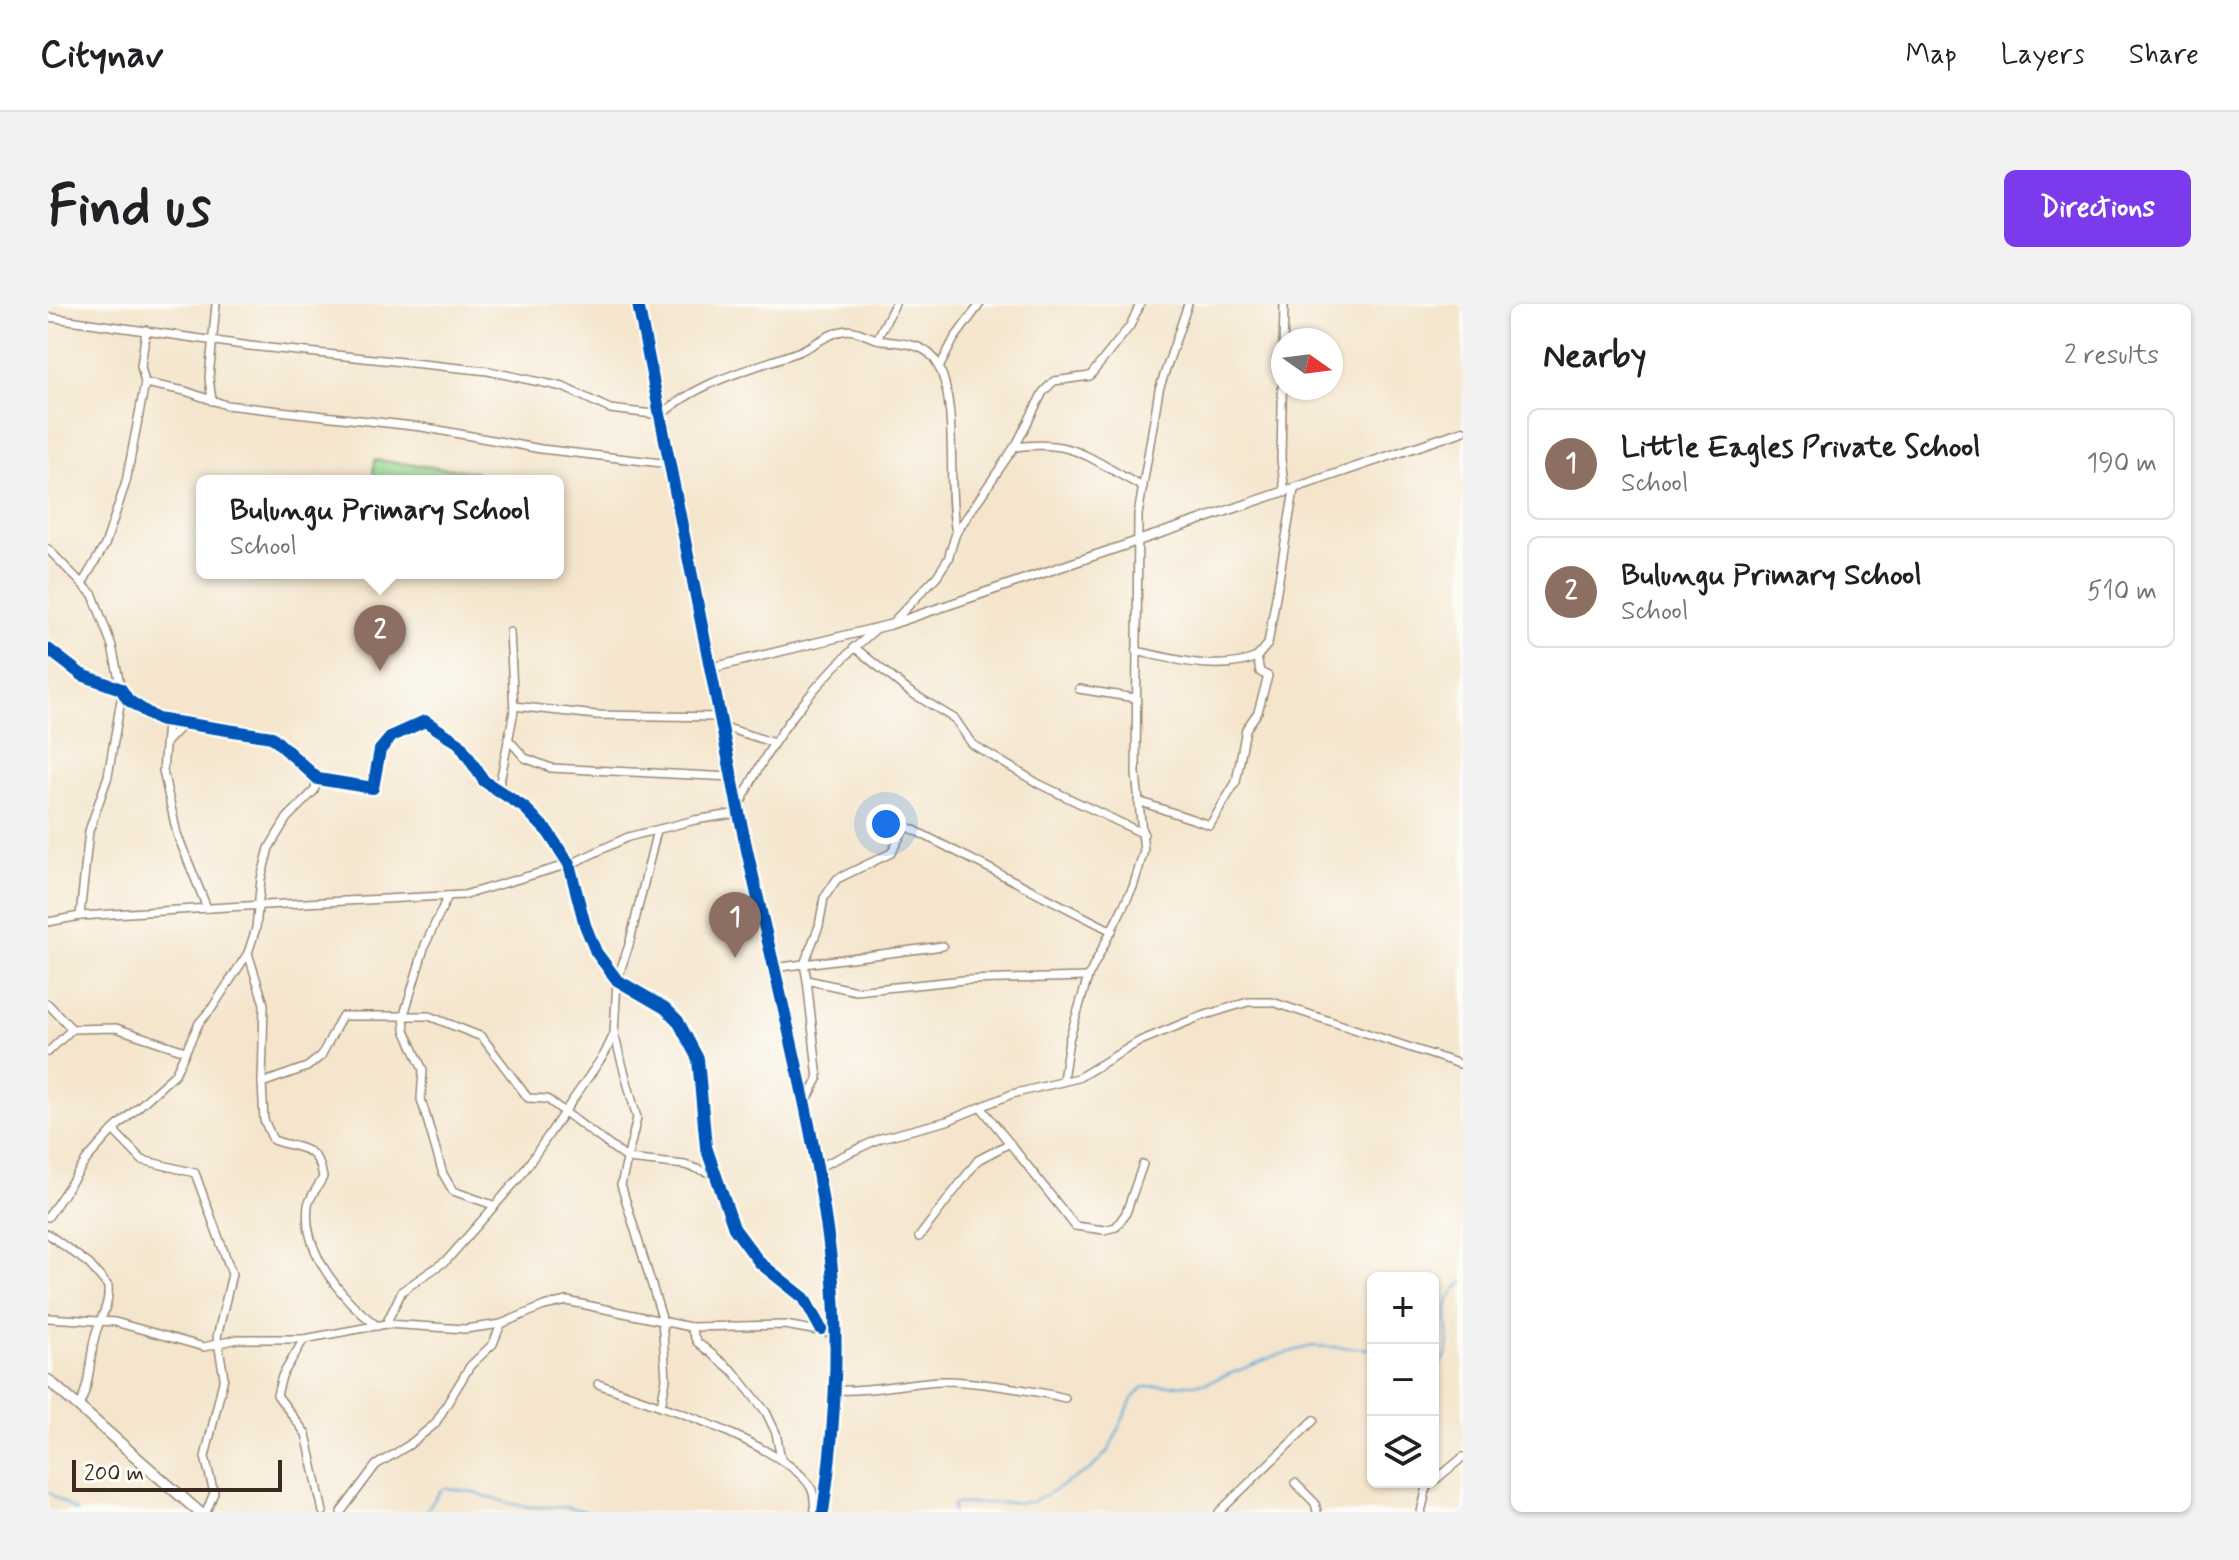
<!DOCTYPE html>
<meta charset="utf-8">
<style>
body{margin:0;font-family:Mynerve,sans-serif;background:#f2f2f2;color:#202124}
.controls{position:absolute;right:24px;bottom:24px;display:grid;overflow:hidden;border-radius:12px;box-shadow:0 2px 6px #0004}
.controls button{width:72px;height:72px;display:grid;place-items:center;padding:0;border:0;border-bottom:2px solid #e0e0e0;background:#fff;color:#202124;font:40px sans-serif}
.compass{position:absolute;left:1223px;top:24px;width:72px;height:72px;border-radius:50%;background:#fff;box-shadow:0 2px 6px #0004;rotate:104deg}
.scale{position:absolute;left:24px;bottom:20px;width:210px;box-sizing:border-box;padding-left:8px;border:4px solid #3b2a1e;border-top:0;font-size:22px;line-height:28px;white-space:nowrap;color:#3b2a1e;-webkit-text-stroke:6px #fdfcf7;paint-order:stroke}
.you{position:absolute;left:838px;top:520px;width:28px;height:28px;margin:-20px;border:6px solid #fff;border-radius:50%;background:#1a73e8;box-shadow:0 0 0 12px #1a73e833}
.badge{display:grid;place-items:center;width:52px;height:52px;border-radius:50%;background:#7c3aed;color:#fff;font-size:26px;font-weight:700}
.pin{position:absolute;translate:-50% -66px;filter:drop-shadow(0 2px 4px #0008)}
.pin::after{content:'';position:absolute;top:42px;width:28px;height:24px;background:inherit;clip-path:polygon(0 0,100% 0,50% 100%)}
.popup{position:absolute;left:148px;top:171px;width:368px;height:104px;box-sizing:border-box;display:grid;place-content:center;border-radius:12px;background:#fff;filter:drop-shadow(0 2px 6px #0005);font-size:26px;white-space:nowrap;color:#757577}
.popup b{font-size:30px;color:#202124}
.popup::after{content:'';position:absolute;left:50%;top:100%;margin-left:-16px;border:16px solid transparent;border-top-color:#fff}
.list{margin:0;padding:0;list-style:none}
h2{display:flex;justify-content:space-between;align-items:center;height:104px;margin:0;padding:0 32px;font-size:34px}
h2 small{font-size:26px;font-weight:400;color:#757577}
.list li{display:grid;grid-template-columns:52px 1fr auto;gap:24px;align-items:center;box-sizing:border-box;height:112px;margin:0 16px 16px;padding:0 16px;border:2px solid #e0e0e0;border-radius:12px}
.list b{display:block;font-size:30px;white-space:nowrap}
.list p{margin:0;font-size:26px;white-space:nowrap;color:#757577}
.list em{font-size:26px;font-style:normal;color:#757577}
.icon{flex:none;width:44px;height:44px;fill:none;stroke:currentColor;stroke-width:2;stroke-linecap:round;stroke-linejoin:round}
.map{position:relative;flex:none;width:1415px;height:1208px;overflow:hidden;border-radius:12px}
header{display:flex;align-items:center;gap:48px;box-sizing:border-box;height:112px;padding:0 40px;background:#fff;border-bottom:2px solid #e0e0e0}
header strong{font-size:38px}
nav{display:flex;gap:44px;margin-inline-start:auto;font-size:28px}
.intro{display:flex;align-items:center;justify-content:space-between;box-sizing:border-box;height:192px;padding:0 48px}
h1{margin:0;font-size:56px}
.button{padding:20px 36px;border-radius:12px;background:#7c3aed;color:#fff;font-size:28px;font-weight:700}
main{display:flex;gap:48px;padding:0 48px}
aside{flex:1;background:#fff;border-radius:12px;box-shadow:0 2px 6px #0004}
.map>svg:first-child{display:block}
</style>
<header>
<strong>Citynav</strong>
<nav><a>Map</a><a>Layers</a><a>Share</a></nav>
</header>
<div class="intro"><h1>Find us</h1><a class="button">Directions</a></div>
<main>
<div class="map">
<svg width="1415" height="1208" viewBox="0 0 1415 1208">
<rect width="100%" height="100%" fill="#fdfcf7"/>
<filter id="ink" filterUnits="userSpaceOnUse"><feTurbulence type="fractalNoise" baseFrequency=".0125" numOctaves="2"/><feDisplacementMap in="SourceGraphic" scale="16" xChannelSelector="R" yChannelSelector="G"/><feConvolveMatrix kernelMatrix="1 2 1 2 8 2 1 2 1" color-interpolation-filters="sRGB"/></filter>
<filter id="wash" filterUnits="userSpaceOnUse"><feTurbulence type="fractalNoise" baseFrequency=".006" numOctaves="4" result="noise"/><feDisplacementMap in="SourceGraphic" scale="32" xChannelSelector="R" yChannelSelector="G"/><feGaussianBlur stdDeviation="1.8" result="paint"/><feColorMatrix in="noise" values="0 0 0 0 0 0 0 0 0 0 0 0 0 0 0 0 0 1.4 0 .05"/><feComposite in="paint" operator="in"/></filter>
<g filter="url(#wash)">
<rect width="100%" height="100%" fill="#f4e5cc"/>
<polygon fill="#98da92" stroke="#6a8258" stroke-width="2" points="326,156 428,168 427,177 325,177"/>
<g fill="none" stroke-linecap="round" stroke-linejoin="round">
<g stroke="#65aada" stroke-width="2">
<path d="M1385,1062H1392C1415,1032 1381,1005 1415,978"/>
<polyline points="0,1188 29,1208"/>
<path d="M377,1208L394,1185C423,1183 447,1198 475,1202C497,1205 517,1199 538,1208"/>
<polyline points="905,1208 905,1200 985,1198 1043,1165 1061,1146 1084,1095 1095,1083 1159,1079 1224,1053 1264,1042 1325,1045"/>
</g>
</g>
</g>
<g filter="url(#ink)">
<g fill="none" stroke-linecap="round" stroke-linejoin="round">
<defs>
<g id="minor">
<polyline points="1236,0 1233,155 1237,189"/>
<path d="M0,13L202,42L440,67L515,83L562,105L613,111C653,76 701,66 750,48C765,42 779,30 794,27C807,24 817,32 829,35C850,41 876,36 889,59C912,101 898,181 908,229"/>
<polyline points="829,35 847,0"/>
<polyline points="891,64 906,35 932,0"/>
<polyline points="97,79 137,87 178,101 374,123 493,145 622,160"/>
<polyline points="164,97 161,74 168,0"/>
<path d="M966,143C1031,135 1041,156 1095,183"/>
<polyline points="0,245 45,291 64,342 73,385"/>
<polyline points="35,278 57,241 78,178 97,79 93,62 98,26"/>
<polyline points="842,321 889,272 900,255 908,229 969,139 995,88 1006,77 1042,72 1082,22 1092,0"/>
<polyline points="806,343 862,388 907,415 924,440 991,480 1096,530"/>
<polyline points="0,345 34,371 73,385 80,396 109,415 224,433 270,475 325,484 332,446 344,432 377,417 411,439 436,477 477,504 500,528 521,560 537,621 548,648 569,676 617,704 630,717 650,755 658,843 686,924 712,959 756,994 773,1025"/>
<path d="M1088,347C1126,355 1171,369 1209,353"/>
<polyline points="1031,385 1087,394"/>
<polyline points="466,402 548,411 671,413"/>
<polyline points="119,419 115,467 129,530 159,604"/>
<polyline points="673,422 726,439"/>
<polyline points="460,435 477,454 503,464 684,473"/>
<polyline points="119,437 135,420"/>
<polyline points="450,488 466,407 462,328"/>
<polyline points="1090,497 1162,521 1188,478 1198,425 1210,408 1220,372 1212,368 1209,353 1220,340 1246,186"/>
<path d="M691,503C721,436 770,373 828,325"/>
<polyline points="400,592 377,641 356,711 357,726 375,766 373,795 395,870 405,887 445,901"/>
<polyline points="32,612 41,527 60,472 74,390"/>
<polyline points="0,618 32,612 179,603 416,591 525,559 580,533 647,516 691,509"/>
<polyline points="895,642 756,660 771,622 776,594 789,575 843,549 858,522 1064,627"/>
<polyline points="200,649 216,700 214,779 259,763 273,752 294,712 381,712 434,733 480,794 499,795 580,855 637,861 665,870"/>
<polyline points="725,664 756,660 759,676 808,687 916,676 1040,673"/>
<polyline points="0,700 24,725 68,724 137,747"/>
<path d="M566,730L589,814L573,881L614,1014L618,1075L613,1102C647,1113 747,1152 763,1184C767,1191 766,1200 767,1208"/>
<polyline points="0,748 24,725"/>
<polyline points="1015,776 1021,736 1040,673 1085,583 1096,547 1088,470 1090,211 1111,86 1140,0"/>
<path d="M214,779L216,816L225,836C248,845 270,839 275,873C271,882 262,892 260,901C254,949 295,996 329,1022"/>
<polyline points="757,800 770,775 759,676"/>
<polyline points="933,803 1027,922 1056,926 1068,923 1078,909 1095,860"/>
<polyline points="65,826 94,856 147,869 184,970 169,1033 176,1073 157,1153 166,1189 158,1208"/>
<polyline points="769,864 833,834 899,817 964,790 1030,774 1092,737 1151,713 1200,698 1224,698 1415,761"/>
<polyline points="0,913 39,855 65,826 127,770 151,719 164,704 200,649 208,624 213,575 221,544 239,514 266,487 270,475"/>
<path d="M0,930L41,960L60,982C62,1002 52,1013 47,1032C41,1056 43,1079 31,1102"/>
<polyline points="871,933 930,856 962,839"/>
<polyline points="0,1014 67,1018 156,1043 190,1035 256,1035 338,1020 417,1025 453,1020 496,1002 519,997 642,1023 737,1021 787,1030"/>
<polyline points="338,1020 354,987 399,956 471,874 557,749 566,730 569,676 581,641 609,526"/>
<polyline points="642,1023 649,1038 686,1068 718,1108 728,1129 733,1155"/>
<polyline points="256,1035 234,1072 229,1091 258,1130 275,1208"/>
<polyline points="550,1080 613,1102"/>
<path d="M786,1086C822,1088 856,1079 892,1077C920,1076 989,1087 1017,1094"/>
<polyline points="1247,1179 1267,1199 1269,1208"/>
<polyline points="293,1208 328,1161 361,1141 387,1120 422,1062 445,1040 453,1020"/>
<polyline points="1171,1208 1266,1116"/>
<polyline points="1373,1208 1379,1183 1415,1153"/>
</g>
<g id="tertiary">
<path d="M590,0C625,171 657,343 692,514C723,661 765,806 783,956C792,1039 787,1125 775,1208"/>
<polyline points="663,364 841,321 1415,127"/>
</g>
<polyline id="secondary" points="0,1076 151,1208"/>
</defs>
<use href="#minor" stroke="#988875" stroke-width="10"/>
<use href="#tertiary" stroke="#988875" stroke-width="11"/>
<use href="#secondary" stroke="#988875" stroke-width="13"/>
<use href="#minor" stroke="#fff" stroke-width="7"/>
<use href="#tertiary" stroke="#fff" stroke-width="8"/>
<use href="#secondary" stroke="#fff" stroke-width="10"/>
<defs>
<g id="cycleway">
<path d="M590,0C625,171 657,343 692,514C723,661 765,806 783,956C792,1039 787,1125 775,1208"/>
<polyline points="0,345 34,371 73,385 80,396 109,415 224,433 270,475 325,484 332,446 344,432 377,417 411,439 436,477 477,504 500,528 521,560 537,621 548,648 569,676 617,704 630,717 650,755 658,843 686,924 712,959 756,994 773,1025"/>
</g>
</defs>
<use href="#cycleway" stroke="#fdfcf7" stroke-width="17"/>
<use href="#cycleway" stroke="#0057b8" stroke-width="12"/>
</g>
</g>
</svg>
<div class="controls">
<button>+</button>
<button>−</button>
<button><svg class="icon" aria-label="layers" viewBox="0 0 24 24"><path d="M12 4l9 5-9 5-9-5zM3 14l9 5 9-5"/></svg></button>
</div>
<svg class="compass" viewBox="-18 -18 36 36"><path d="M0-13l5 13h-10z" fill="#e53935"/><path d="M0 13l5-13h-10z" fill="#757577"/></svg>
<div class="scale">200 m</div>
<div class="you"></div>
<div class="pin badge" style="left:687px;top:654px;background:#8d6e63">1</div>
<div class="pin badge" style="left:332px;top:367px;background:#8d6e63">2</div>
<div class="popup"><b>Bulungu Primary School</b>School</div>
</div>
<aside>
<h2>Nearby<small>2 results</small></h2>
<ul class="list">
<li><span class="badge" style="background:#8d6e63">1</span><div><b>Little Eagles Private School</b><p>School</p></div><em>190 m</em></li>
<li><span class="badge" style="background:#8d6e63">2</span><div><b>Bulungu Primary School</b><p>School</p></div><em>510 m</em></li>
</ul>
</aside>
</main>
